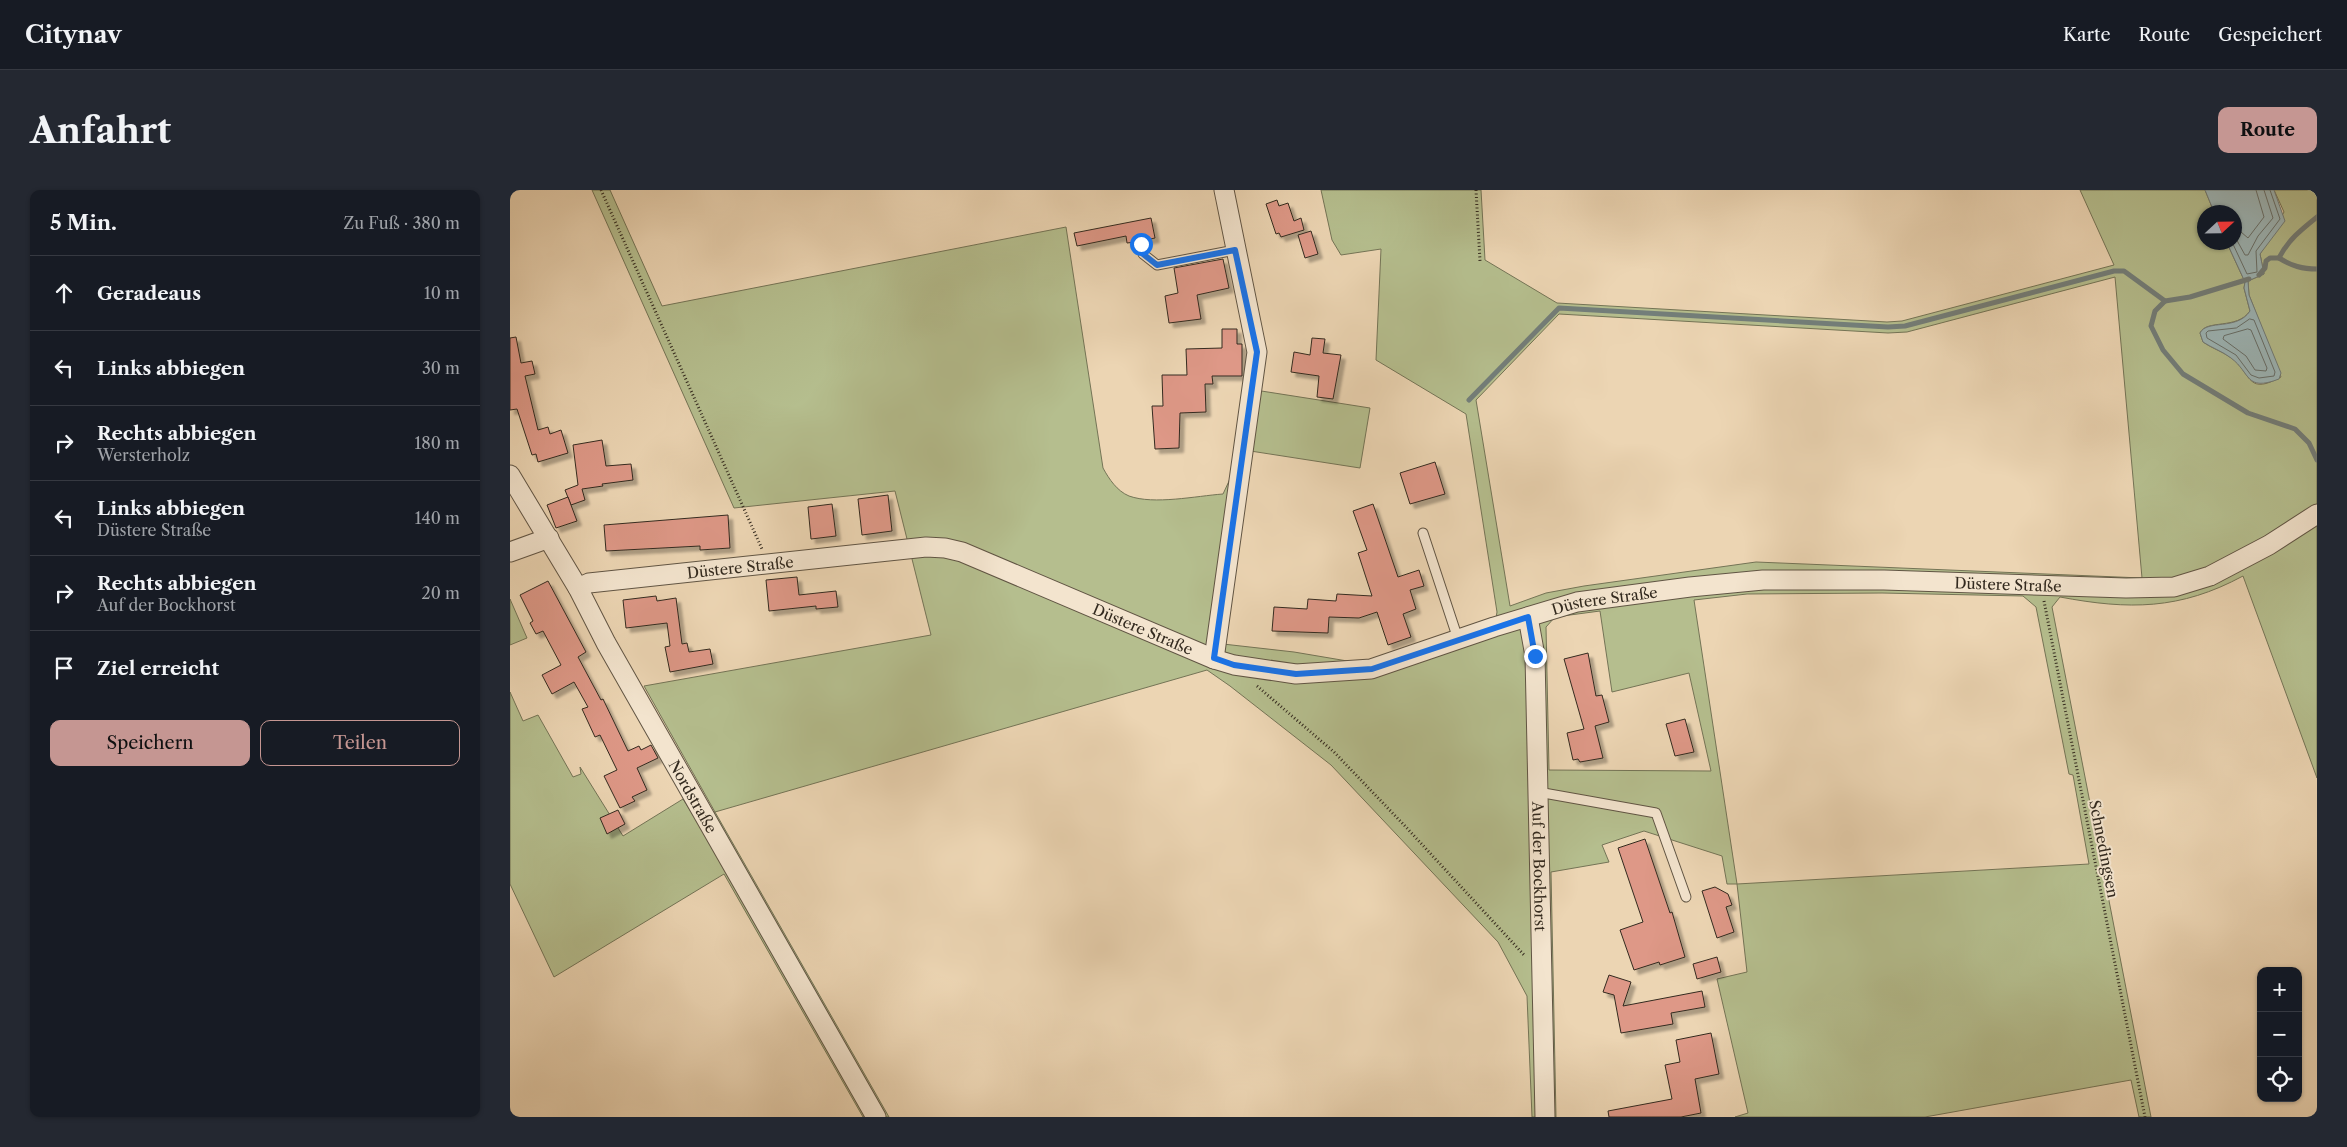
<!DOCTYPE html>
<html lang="de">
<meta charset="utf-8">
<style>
body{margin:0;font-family:"Libre Caslon Text",serif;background:#242831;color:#f1f3f6}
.controls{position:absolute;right:15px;bottom:15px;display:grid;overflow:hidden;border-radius:10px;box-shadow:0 1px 4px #0004}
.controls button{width:45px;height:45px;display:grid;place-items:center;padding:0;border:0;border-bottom:1px solid #363941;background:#171b24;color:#f1f3f6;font:25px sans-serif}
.compass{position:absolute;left:1687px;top:15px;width:45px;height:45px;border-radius:50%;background:#171b24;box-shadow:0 1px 4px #0004;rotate:68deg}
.stop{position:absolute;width:15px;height:15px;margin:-11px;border:4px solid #1a73e8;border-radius:50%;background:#fff}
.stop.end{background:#1a73e8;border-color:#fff;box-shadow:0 1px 5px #0008}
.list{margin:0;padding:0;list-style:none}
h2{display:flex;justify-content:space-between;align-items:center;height:65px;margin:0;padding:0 20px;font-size:21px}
h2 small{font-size:16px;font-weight:400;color:#9ea1a6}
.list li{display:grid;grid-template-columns:32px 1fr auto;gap:15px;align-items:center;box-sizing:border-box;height:75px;padding:0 20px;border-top:1px solid #363941}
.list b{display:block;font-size:19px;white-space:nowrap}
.list p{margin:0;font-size:16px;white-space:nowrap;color:#9ea1a6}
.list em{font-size:16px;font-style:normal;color:#9ea1a6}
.actions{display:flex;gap:10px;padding:15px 20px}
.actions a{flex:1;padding:11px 0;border:1px solid #c59692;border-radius:10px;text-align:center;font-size:18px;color:#c59692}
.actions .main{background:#c59692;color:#111}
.icon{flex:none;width:28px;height:28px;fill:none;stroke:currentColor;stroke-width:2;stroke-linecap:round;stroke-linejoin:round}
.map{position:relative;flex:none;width:1807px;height:927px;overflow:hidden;border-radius:10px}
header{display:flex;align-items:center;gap:30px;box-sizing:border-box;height:70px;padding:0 25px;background:#171b24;border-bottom:1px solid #363941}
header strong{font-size:24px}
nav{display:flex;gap:28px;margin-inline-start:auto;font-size:18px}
.intro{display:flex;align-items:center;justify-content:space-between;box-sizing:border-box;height:120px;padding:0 30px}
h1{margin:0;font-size:35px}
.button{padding:12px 22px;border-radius:10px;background:#c59692;color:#111;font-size:18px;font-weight:700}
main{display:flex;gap:30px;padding:0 30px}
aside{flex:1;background:#171b24;border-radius:10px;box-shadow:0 1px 4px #0004}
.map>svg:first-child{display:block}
</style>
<header>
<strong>Citynav</strong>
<nav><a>Karte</a><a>Route</a><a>Gespeichert</a></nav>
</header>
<div class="intro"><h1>Anfahrt</h1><a class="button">Route</a></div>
<main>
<aside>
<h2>5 Min.<small>Zu Fuß · 380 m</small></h2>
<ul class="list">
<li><svg class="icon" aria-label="ahead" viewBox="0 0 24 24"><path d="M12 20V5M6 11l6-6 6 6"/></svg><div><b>Geradeaus</b></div><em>10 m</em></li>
<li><svg class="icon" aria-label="left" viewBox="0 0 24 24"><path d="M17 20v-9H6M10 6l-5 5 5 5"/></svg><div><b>Links abbiegen</b></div><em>30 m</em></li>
<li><svg class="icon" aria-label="right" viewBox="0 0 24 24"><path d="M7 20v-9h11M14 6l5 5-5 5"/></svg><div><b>Rechts abbiegen</b><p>Wersterholz</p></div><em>180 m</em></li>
<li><svg class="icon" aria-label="left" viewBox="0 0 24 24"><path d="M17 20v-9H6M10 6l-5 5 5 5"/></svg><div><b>Links abbiegen</b><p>Düstere Straße</p></div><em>140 m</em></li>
<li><svg class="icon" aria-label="right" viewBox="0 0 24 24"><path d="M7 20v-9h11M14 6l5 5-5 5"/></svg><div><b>Rechts abbiegen</b><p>Auf der Bockhorst</p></div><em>20 m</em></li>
<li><svg class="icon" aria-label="arrive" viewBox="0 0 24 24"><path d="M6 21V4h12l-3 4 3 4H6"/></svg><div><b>Ziel erreicht</b></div></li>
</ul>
<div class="actions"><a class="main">Speichern</a><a>Teilen</a></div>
</aside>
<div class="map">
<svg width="1807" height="927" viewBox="0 0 1807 927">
<defs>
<filter id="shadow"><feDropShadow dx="4.5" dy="4.5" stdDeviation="1" flood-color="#0004"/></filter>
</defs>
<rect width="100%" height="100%" fill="#ecd5b3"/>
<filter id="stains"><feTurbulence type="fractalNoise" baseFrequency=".004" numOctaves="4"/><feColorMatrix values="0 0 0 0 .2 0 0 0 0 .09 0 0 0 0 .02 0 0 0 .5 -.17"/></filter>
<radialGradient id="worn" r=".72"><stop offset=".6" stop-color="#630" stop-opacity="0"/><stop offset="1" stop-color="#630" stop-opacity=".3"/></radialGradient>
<g fill="#b5be8e" stroke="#747456" fill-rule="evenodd">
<path d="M82,0H100L152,116L556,37L593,278C599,289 607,301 619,306C644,315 686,306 713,304L734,259L745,200L860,218L850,278L734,260L713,454L784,462L861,475L985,434L987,422L956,224L866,170L871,59L831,65L822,50L811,0H971L975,70L1047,113L1377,132L1392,131L1604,75L1570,0H1695L1704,22H1694V52L1717,53L1735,92L1734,98L1740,121C1727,140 1696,129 1690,143L1693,152C1703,159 1714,162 1724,170C1742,186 1738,205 1771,187L1739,105L1738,91L1754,84L1750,64L1774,22L1764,0H1807V588L1733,386C1670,420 1619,420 1550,407L1542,417L1641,927H1629L1621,890L1415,927H1225L1238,923L1207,789L1237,782L1227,694H1217L1212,666L1134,641L1092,655L1099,672L1041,682L1046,927H1022L1017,806L988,752L821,575L720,496L697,480L205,622L379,927H353L214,684L44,787L0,694V502L13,531L28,525L63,587L71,584L70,577L113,646L173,609L185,628L205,622L134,496L421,445L385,301L224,318ZM1605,87L1632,388L1246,372L1074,396L1036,403L1000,416L966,210L1049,124L1378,143L1397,142ZM1372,403L1513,406L1526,417L1559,584L1563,585L1579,674L1227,694L1184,410L1237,404ZM1090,421L1102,502L1179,483L1201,581L1039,580L1036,437L1045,427Z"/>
<polygon points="0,409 17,448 0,455"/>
</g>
<path fill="#9db6b7" stroke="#737e7a" d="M1695,0H1764L1775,31L1750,64L1754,84L1738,91L1739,105L1771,183L1769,189C1735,202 1741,183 1721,168C1712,161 1702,158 1693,152L1690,143C1697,129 1727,141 1740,121L1734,98L1735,92L1717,53L1724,52V22H1704Z"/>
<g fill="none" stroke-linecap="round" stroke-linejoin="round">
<g stroke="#68706b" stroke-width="1">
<polyline points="1724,36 1738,48 1754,27 1746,0"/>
<polyline points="1724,45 1735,65 1738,65 1748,46 1763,28 1754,0"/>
<polyline points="1722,52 1737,84 1747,82 1746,61 1770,29 1760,0"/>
<polygon points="1740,129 1744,130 1765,182 1764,186 1749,188 1741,185 1726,165 1697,148 1696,143 1698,141 1726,138"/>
<polygon points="1738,139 1741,140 1757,178 1756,181 1745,180 1736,166 1713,149 1714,146"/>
</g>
<g stroke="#737e7a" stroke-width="5">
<path d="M1769,68C1782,76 1792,79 1807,79"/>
<path d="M1749,85L1755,78L1756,71L1760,68H1769C1778,50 1792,39 1807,27"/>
<polyline points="1739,89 1680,107 1655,111 1645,121 1641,136 1653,160 1673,184 1738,223 1785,239 1799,253 1807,270"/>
<polyline points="959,210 1049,118 1378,137 1395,136 1604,81 1614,81 1655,111"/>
</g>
</g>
<g fill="#de9887" stroke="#332a1f" filter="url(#shadow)">
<polygon points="767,10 769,16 778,13 784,31 791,28 794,40 771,47 769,43 766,44 756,14"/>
<polygon points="641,28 645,48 636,50 630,48 625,52 617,53 616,46 567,56 564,43"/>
<polygon points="801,41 808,64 795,68 788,45"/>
<polygon points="713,69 719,98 687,105 691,129 659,133 655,106 668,103 664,78"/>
<polygon points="712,139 727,139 727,154 732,154 732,186 702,186 703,194 695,194 696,222 670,223 669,258 645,259 642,216 653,216 652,185 677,185 676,159 712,158"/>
<polygon points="6,147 11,173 22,171 25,184 15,186 28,240 38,237 40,244 51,240 58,263 28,272 26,264 22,265 7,219 0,220 0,148"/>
<polygon points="802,148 815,149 813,163 831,165 823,209 807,207 809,186 781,182 784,162 800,165"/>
<polygon points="92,250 96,276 121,274 123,290 92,294 93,296 72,299 75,310 61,315 55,300 68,295 63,255"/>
<polygon points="925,272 935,304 900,314 890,283"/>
<polygon points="378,305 382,341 352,345 348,309"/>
<polygon points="58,307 67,331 46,338 37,315"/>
<polygon points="322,314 326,346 301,349 298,317"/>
<polygon points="863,314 888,387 909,380 914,396 900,400 906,419 893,424 901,447 878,455 867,422 849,428 819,427 818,443 762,441 764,417 797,419 798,409 826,411 827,404 862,406 848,363 857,360 843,321"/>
<polygon points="218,325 220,358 190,360 190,356 96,361 94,335"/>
<polygon points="287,387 289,405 326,401 328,417 306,419 306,416 259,421 256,390"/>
<polygon points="38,391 76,462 68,467 91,510 93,509 118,561 129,556 131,560 141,555 148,568 127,578 137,600 122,607 125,611 110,618 94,586 107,580 90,545 85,547 72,519 78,517 64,492 42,504 32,485 51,475 33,441 26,444 20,433 23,431 10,405"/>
<polygon points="146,406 147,411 166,408 172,454 177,453 179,462 200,459 203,474 160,482 155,457 160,456 157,433 116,438 113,410"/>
<polygon points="1078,463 1086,506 1092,505 1099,532 1085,536 1093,568 1070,572 1068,569 1063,570 1057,543 1074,539 1054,469"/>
<polygon points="1175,529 1184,562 1165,566 1156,534"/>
<polygon points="108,620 115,634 97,644 90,628"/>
<polygon points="1135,649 1160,723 1162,722 1175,767 1150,775 1149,772 1124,780 1110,740 1133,732 1108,658"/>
<polygon points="1205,697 1218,704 1222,715 1216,717 1224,742 1207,748 1192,701"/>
<polygon points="1207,767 1211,782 1187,789 1183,774"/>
<polygon points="1099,785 1121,792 1113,816 1192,801 1195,817 1161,823 1163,834 1111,843 1104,805 1093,802"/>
<polygon points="1201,843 1209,884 1185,889 1191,923 1171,927 1099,927 1098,921 1162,909 1155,875 1170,872 1166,850"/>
</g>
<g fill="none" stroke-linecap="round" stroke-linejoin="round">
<defs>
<g id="lane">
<polyline points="631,54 633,64 647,75 725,60"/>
<polyline points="913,343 948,449"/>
<polyline points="1028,602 1146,623 1176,707"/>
</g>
<g id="street">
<path id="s1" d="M0,285L68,398L96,453L366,927"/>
<polyline points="0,362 39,348"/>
<path id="s2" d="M68,398L79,393L416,357L435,358L452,362L704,469L724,475L786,484L861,479L984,437L1067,412L1180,397L1253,390H1374L1616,398L1664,397L1700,386L1759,355L1807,324"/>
<path id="s3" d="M1018,427L1025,466L1035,927"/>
<polyline points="704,469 747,162 714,0"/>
</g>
</defs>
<use href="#lane" stroke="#615544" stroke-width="11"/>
<use href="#street" stroke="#615544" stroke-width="21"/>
<g stroke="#332a1f" stroke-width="3" stroke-dasharray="1 2.5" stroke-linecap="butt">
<polyline points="91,0 252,359"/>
<polyline points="966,0 970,71"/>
<polyline points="1534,411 1635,927"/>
<polyline points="747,496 824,562 895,636 1015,766"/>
</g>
<use href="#lane" stroke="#f3e4ce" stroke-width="9"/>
<use href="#street" stroke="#f3e4ce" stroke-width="19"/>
</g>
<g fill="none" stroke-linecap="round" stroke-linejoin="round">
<polyline stroke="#1a73e8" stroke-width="6" points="631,54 633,64 647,75 725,60 747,162 704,468 724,475 786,484 862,479 1018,427 1025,466"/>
</g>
<g text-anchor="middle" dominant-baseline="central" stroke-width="4" stroke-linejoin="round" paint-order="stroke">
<g font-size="15" fill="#332a1f" stroke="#f3e4ce">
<text stroke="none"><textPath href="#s2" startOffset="164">Düstere Straße</textPath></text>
<text stroke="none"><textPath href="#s2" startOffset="1469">Düstere Straße</textPath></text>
<text stroke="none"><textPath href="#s2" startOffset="1064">Düstere Straße</textPath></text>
<text stroke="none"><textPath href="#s2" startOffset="584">Düstere Straße</textPath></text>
<text stroke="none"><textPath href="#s1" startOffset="370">Nordstraße</textPath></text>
<text transform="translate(1594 659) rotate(79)">Schnedingsen</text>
<text stroke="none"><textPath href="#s3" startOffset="250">Auf der Bockhorst</textPath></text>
</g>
</g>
<rect width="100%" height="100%" filter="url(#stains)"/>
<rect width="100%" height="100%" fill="url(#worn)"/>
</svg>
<div class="controls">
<button>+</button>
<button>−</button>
<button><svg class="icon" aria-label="locate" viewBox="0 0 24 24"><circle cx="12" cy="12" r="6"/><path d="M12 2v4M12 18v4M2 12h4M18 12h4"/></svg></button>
</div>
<svg class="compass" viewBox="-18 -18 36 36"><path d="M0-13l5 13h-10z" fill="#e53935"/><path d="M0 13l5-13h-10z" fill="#9ea1a6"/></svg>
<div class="stop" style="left:631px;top:54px"></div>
<div class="stop end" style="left:1025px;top:466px"></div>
</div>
</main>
